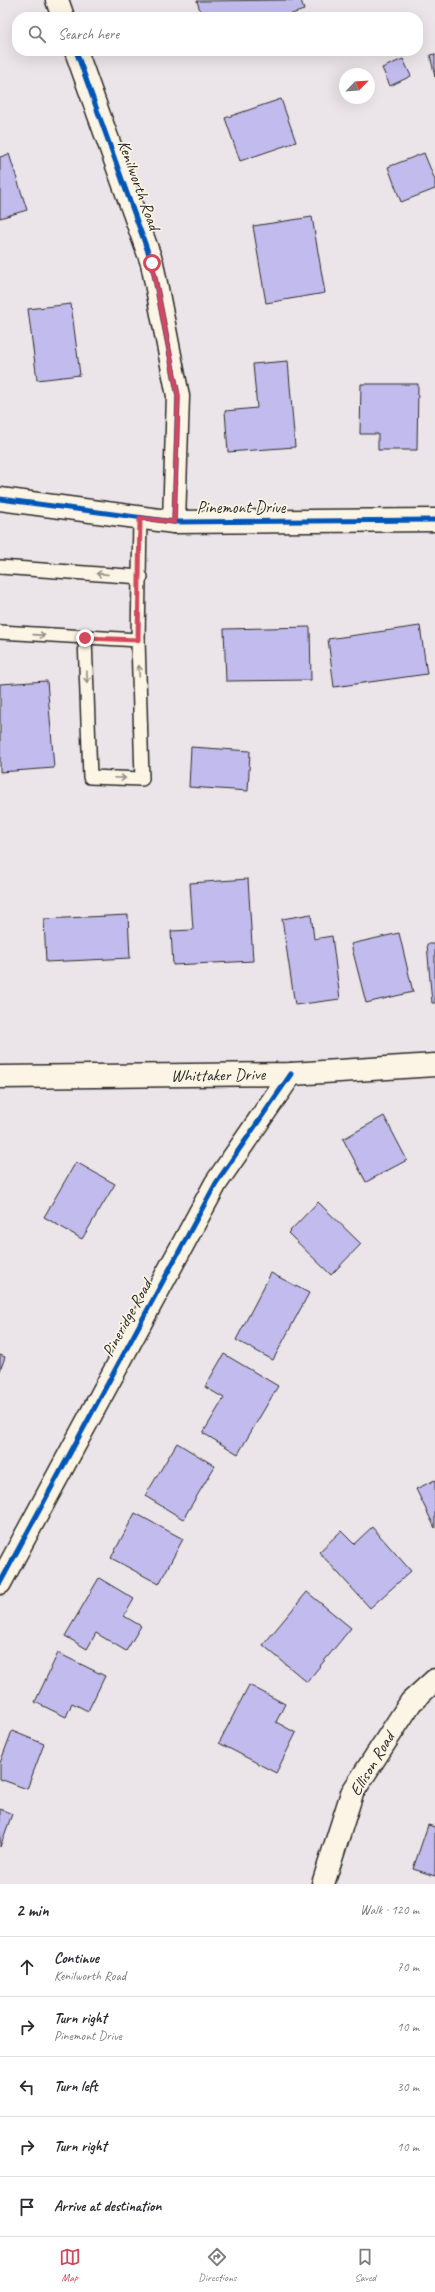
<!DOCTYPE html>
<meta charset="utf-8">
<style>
body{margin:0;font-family:Caveat,sans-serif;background:#f7f7f7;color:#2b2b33}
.compass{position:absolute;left:339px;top:68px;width:36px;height:36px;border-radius:50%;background:#fff;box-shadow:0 4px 16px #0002;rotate:65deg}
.stop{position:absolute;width:12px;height:12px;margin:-9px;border:3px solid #d1495b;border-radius:50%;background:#fff}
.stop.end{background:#d1495b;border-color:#fff;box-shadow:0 1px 4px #0008}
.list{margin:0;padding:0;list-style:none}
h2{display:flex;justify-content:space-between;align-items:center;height:52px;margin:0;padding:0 16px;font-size:17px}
h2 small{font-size:13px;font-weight:400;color:#7c7c81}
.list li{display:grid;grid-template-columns:26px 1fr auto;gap:12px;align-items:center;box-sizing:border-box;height:60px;padding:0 16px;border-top:1px solid #e1e1e2}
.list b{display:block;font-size:15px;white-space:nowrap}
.list p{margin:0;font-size:13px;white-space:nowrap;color:#7c7c81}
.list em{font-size:13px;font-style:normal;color:#7c7c81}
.icon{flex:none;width:22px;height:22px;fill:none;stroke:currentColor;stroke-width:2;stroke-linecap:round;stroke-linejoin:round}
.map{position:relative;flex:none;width:435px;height:1884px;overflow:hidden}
.search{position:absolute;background:#fff;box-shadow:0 4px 16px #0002;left:12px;right:12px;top:12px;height:44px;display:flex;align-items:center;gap:10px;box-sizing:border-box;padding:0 14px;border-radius:16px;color:#7c7c81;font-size:15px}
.sheet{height:352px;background:#fff}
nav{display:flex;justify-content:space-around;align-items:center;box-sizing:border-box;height:56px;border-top:1px solid #e1e1e2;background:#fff;font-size:11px;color:#7c7c81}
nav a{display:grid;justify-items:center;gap:2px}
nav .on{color:#d1495b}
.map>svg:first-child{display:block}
</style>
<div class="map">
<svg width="435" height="1884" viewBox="0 0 435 1884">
<rect width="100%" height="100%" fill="#ebe4e8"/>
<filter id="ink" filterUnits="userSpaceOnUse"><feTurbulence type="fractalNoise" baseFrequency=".025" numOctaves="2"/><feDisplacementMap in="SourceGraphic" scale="8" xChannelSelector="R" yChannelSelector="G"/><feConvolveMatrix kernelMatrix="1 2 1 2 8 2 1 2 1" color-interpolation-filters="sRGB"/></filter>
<g filter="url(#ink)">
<g fill="#c2bcee" stroke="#2b2b2b">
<polygon points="301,0 304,10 282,17 202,17 197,1"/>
<polygon points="435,54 435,77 430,55"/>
<polygon points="403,59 411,76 390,86 382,68"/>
<polygon points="281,99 296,142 240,161 225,118"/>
<polygon points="424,153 435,180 435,189 401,202 388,167"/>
<polygon points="9,154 27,210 0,218 0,157"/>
<polygon points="312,217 325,293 266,303 253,226"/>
<polygon points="71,304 80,375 37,380 28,309"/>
<polygon points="288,361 295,447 228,452 225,411 257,408 253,364"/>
<polygon points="361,384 418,384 417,450 378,450 378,434 360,434"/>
<polygon points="420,626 427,674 334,687 328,639"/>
<polygon points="310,627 311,680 226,681 224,629"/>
<polygon points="47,681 54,768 0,772 0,684"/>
<polygon points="191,747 250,751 248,791 189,787"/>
<polygon points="248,879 253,961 173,965 171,931 193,930 190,883"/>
<polygon points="311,914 314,939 332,936 340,999 295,1005 282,919"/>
<polygon points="128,915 130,958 46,962 44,919"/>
<polygon points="399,933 413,992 366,1003 351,944"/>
<polygon points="427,944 435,944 435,1003 432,1003"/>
<polygon points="384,1116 407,1160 366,1182 343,1139"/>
<polygon points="76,1162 115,1184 82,1239 44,1217"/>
<polygon points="318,1202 361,1244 331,1275 288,1233"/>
<polygon points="271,1273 309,1293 273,1360 236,1340"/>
<polygon points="224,1354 278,1386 238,1454 203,1433 224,1398 205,1387"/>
<polygon points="0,1355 5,1357 0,1371"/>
<polygon points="177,1443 215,1466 183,1519 145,1496"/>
<polygon points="435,1480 435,1528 416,1489"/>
<polygon points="135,1513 183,1539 159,1584 111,1558"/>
<polygon points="372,1527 411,1571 370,1608 319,1552 341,1531 354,1544"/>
<polygon points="99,1578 134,1599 124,1616 141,1626 126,1651 96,1633 87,1649 65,1636"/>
<polygon points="307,1592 351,1628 307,1682 263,1645"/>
<polygon points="58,1653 105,1676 88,1711 72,1703 66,1717 35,1702"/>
<polygon points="249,1685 285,1704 276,1722 296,1733 276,1773 219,1743"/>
<polygon points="12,1731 44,1744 27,1789 0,1779 0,1763"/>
<polygon points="0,1809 12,1814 0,1847"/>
<polygon points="428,1825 435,1827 435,1876 413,1869"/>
</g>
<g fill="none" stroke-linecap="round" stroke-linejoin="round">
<defs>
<g id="lane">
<polyline points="0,567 141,577"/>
<polyline points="0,632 138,640 140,518"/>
<polyline points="85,638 90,777 142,779 138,640"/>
</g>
<g id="street">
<polyline points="57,0 63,17"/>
<polyline points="76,51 152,263 178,396 174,522"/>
<polyline points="0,499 174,522 435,520"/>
<polyline points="0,1077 291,1074 435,1065"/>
<polyline points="0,1583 216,1183 291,1074"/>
<polyline points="323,1884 352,1793 411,1702 435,1680"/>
</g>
</defs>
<use href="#lane" stroke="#2b2b2b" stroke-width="16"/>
<use href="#street" stroke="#2b2b2b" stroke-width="25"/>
<use href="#lane" stroke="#fcf5e5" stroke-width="13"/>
<use href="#street" stroke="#fcf5e5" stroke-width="22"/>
<defs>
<g id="cycleway">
<polyline points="76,51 152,263 178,396 174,522"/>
<polyline points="0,499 174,522 435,520"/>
<polyline points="0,1583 216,1183 291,1074"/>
</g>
</defs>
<use href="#cycleway" stroke="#fcf5e5" stroke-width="8"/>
<use href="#cycleway" stroke="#0057b8" stroke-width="5"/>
</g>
<defs><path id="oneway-shaft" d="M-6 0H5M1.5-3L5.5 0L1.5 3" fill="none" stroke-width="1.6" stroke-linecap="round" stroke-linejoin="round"/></defs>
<g stroke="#949088">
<use href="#oneway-shaft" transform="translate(102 574) rotate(-176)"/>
<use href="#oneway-shaft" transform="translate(39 635) rotate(4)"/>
<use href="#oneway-shaft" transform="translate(139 671) rotate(-92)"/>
<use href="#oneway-shaft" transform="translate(87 677) rotate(88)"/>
<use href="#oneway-shaft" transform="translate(120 778) rotate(2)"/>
</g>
</g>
<g fill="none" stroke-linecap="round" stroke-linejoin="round" filter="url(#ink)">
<polyline stroke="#d1495b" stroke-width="5" points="85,638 138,640 140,518 174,522 178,396 152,263"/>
</g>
<g text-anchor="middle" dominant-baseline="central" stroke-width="3.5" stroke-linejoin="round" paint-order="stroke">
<g font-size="17" fill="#2b2b2b" stroke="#fcf5e5">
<text transform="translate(139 185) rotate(70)">Kenilworth Road</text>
<text x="241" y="507">Pinemont Drive</text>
<text transform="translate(218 1075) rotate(-1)">Whittaker Drive</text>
<text transform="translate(127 1318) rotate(-61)">Pineridge Road</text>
<text transform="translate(372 1764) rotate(-59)">Ellison Road</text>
</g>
</g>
</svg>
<svg class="compass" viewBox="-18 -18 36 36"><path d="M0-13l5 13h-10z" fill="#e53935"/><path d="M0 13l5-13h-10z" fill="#7c7c81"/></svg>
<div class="stop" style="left:152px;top:263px"></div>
<div class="stop end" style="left:85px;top:638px"></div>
<div class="search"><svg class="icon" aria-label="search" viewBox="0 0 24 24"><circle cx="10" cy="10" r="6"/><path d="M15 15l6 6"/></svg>Search here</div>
</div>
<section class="sheet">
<h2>2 min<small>Walk · 120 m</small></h2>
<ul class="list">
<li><svg class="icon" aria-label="ahead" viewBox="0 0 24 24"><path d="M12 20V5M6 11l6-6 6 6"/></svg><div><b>Continue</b><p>Kenilworth Road</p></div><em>70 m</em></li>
<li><svg class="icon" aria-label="right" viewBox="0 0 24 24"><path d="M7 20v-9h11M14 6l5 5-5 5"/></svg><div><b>Turn right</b><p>Pinemont Drive</p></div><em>10 m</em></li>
<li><svg class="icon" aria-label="left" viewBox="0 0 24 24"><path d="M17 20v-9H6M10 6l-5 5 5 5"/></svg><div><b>Turn left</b></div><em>30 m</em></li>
<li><svg class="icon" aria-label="right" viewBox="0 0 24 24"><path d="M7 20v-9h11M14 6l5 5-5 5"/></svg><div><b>Turn right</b></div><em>10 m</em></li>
<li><svg class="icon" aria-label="arrive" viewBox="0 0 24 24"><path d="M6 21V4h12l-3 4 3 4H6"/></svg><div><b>Arrive at destination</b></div></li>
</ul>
</section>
<nav>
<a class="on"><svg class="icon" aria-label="map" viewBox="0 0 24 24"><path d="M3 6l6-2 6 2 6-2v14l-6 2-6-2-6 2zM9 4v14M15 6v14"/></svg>Map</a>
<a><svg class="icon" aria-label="directions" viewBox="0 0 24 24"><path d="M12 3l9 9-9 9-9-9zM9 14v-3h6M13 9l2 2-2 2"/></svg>Directions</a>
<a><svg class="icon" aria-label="saved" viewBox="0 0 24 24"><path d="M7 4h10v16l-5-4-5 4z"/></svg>Saved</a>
</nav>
